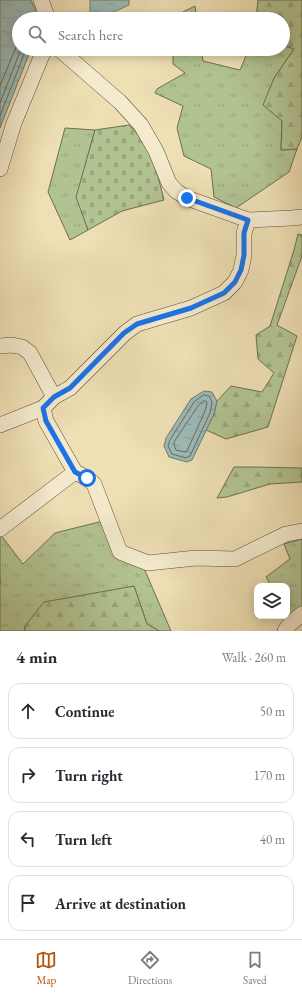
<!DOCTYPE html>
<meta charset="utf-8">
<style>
body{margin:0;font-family:"EB Garamond",serif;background:#f7f7f7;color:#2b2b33}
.controls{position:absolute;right:12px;bottom:12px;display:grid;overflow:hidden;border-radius:8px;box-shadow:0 2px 10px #0003}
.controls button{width:36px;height:36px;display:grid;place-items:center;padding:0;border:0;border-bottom:1px solid #e1e1e2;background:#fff;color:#2b2b33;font:20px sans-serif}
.stop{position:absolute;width:12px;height:12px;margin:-9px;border:3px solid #1a73e8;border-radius:50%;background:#fff}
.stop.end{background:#1a73e8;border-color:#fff;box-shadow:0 1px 4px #0008}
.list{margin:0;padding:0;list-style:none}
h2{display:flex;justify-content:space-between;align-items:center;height:52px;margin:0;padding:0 16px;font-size:17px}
h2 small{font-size:13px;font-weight:400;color:#7c7c81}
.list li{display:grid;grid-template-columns:26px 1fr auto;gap:12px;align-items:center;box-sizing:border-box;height:56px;margin:0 8px 8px;padding:0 8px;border:1px solid #e1e1e2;border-radius:12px}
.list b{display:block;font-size:15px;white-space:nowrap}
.list em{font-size:13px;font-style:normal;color:#7c7c81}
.icon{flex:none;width:22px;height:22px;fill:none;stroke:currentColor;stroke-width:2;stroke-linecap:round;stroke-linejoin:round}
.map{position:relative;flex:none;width:302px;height:631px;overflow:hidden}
.search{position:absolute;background:#fff;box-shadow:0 2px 10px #0003;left:12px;right:12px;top:12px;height:44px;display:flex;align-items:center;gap:10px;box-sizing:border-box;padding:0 14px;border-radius:22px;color:#7c7c81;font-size:15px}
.sheet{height:308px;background:#fff}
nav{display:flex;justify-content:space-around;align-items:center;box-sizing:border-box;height:56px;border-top:1px solid #e1e1e2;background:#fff;font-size:11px;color:#7c7c81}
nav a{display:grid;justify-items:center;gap:2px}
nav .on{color:#b45309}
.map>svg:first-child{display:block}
</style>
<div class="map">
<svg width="302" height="631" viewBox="0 0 302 631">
<defs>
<pattern id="grass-tufts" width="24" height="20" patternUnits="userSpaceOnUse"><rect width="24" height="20" fill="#b2c392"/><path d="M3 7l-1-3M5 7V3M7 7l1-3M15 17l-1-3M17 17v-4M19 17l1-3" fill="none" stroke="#99a77d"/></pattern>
<pattern id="forest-firs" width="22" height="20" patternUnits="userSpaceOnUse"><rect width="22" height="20" fill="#b2c392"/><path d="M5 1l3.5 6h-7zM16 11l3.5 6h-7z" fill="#99a77d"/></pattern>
<pattern id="cemetery-stones" width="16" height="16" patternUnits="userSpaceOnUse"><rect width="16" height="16" fill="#b2c392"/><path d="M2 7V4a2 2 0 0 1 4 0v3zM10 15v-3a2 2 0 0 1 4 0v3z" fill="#99a77d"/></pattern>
<pattern id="water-ripples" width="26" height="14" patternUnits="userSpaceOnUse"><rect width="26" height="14" fill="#9cbab6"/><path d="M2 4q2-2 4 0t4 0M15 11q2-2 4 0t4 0" fill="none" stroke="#879f9b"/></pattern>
</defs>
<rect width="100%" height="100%" fill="#eedfb4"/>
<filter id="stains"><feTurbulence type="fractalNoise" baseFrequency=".005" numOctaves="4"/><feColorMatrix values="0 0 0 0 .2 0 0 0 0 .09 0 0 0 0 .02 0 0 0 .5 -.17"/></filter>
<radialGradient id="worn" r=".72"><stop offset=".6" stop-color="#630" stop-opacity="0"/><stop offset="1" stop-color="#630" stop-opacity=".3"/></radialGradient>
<g fill="url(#grass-tufts)" stroke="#6e7050">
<polygon points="195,6 197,19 171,19 171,18"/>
<polygon points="283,45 294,49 274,78 282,121 281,150 297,149 289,172 236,208 214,197 211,169 184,156 177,128 183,106 155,93 157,89 185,73 173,64 173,49 201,49 203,61 240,70 249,49 283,49"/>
<polygon points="65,128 95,130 77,197 88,230 70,240 48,192"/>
<polygon points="103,521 143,566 171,631 159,631 147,624 134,586 25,626 25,631 0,631 0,584 1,583 0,578 0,534 23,564 55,533"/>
<polygon points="302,539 302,608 289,618 287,616 287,586 271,586 266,577 290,559 284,544"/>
</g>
<g fill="url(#forest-firs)" stroke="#6e7050">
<polygon points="258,0 302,0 302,137 297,149 281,150 282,121 263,105 274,78 294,49 283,45 283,19 256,19"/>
<polygon points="298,234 302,235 302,256 277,325 297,336 268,427 226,439 206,430 214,414 217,401 231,386 262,392 274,373 258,359 256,335 270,326 294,250"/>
<polygon points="234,467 254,467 302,468 302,482 270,484 227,497 217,498"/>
<polygon points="134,586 147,624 159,631 25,631 25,626 44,602"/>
</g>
<polygon fill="url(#cemetery-stones)" stroke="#6e7050" points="129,125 151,149 164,200 122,211 88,230 76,197 95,130"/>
<g fill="url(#water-ripples)" stroke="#6f7c72">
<polygon points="0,0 31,0 35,9 36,19 19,19 19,49 31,49 0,128"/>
<polygon points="90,0 129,0 129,5 98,19 90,19"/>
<polygon points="204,391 212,392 217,401 214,414 192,460 187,462 169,457 164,446 166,438 191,399"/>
</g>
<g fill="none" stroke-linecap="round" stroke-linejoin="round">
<g stroke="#646c62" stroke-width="1">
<polyline points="0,86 19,40"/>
<polyline points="0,103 21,49"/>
<polyline points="0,116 26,49"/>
<polygon points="204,395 209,396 212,402 210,413 190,456 186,458 172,454 168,446 170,440 194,402"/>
<polygon points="204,401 206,401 207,403 205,411 187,451 185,452 176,450 174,445 174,442 198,406"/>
</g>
<defs>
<g id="minor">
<polyline points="41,0 48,19"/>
<polyline points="59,49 120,102 141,125 156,151 169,183 176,191 187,198 248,220 292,218 302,217"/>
<polyline points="0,169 14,123 42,55 46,49"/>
<polyline points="0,346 12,345 22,347 30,353 54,397"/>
<polyline points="43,408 46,421 75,472 87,478 94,484 120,552 148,563 196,558 235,559 286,534 302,531"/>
<polyline points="0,425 43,408 54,397 70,388 125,333 137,324 191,308 224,293 235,282 241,270 244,255 244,233 248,220"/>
<polyline points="0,529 75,472"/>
<polyline points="285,631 289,625 302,614"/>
</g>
</defs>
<use href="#minor" stroke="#5c4e37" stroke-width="16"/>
<use href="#minor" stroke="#f4eace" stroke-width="15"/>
</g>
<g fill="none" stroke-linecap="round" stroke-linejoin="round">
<polyline stroke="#1a73e8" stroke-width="5" points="87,478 75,472 46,421 43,408 54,397 70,388 124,333 137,324 191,308 224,293 235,282 241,270 244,255 244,233 248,220 187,198"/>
</g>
<rect width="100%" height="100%" filter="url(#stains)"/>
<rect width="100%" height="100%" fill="url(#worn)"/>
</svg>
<div class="controls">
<button><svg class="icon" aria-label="layers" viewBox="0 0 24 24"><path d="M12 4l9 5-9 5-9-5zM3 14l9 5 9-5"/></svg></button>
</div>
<div class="stop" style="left:87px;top:478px"></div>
<div class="stop end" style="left:187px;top:198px"></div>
<div class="search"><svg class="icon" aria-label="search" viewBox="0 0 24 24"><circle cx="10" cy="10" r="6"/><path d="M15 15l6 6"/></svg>Search here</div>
</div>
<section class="sheet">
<h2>4 min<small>Walk · 260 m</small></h2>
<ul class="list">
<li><svg class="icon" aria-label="ahead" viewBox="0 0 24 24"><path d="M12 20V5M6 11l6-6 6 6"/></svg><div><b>Continue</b></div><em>50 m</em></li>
<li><svg class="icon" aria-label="right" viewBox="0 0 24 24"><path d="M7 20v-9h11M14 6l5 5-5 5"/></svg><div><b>Turn right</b></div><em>170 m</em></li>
<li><svg class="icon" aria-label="left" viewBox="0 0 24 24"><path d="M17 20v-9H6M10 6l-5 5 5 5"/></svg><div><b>Turn left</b></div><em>40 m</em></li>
<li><svg class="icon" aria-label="arrive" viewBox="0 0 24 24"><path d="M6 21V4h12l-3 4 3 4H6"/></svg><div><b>Arrive at destination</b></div></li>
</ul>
</section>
<nav>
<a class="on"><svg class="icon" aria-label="map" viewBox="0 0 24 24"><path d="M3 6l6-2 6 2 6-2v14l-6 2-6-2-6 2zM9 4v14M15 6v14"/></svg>Map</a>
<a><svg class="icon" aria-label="directions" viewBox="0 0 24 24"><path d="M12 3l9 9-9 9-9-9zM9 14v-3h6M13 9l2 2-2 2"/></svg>Directions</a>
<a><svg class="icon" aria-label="saved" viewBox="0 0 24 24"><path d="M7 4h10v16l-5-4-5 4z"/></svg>Saved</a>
</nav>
